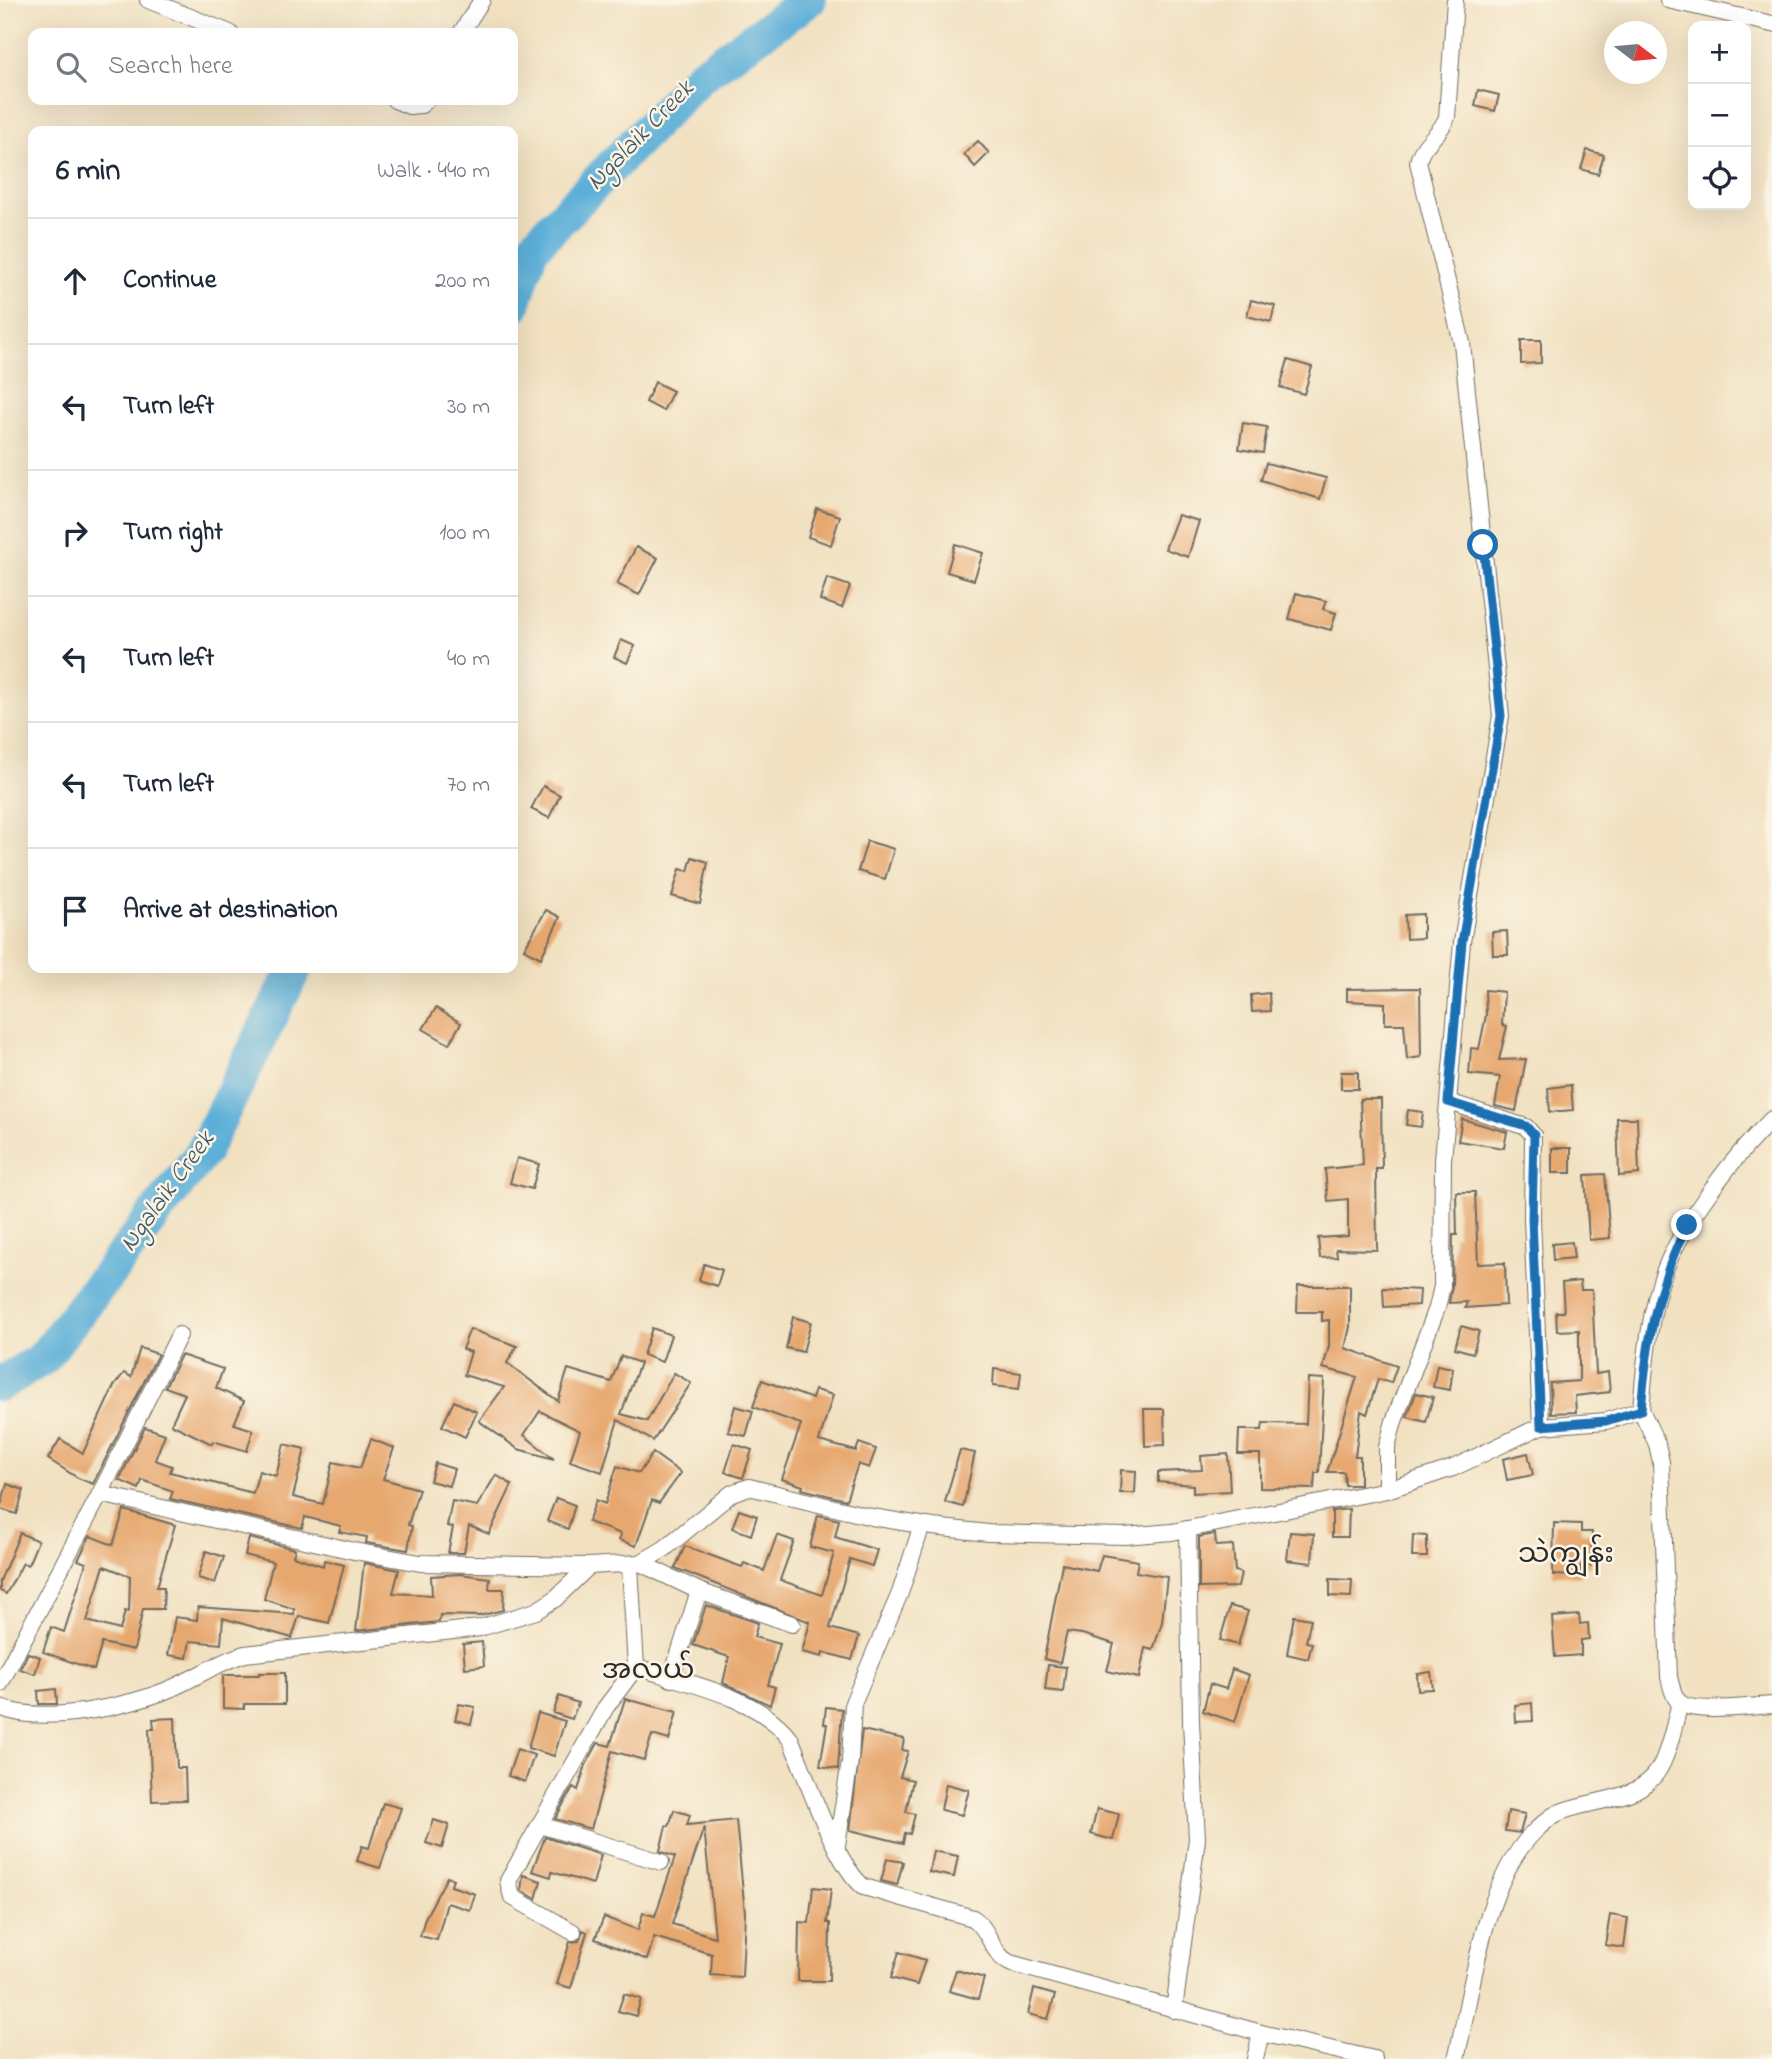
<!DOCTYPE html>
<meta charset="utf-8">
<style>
body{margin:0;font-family:"Indie Flower","Noto Sans Myanmar",sans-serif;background:#f6f6f7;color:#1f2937}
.controls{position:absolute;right:21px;top:21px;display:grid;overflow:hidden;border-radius:14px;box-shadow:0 7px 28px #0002}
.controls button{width:63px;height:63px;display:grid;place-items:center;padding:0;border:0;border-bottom:2px solid #e0e1e3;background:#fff;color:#1f2937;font:35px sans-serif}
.compass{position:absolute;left:1604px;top:21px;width:63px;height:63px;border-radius:50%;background:#fff;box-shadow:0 7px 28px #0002;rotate:106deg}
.stop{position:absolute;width:21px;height:21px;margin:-16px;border:5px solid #1f6fb2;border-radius:50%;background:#fff}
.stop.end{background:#1f6fb2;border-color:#fff;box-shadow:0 2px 7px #0008}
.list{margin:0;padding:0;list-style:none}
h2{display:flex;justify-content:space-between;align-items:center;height:91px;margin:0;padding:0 28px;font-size:30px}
h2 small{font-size:23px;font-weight:400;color:#747a83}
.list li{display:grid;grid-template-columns:46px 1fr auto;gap:21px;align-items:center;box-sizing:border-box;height:126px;padding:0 28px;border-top:2px solid #e0e1e3}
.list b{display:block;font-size:26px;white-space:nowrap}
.list em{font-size:23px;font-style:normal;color:#747a83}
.icon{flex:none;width:38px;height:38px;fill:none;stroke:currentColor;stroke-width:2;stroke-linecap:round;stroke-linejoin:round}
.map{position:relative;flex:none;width:1772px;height:2059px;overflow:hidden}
.search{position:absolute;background:#fff;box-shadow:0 7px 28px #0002;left:28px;top:28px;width:490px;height:77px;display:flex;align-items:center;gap:18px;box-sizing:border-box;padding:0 24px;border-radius:14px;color:#747a83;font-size:26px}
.panel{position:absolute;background:#fff;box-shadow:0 7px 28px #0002;left:28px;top:126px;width:490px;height:847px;border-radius:14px}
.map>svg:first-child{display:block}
</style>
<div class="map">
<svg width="1772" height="2059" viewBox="0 0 1772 2059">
<rect width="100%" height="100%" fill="#fcf5e5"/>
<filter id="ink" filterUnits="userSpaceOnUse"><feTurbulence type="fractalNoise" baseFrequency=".0143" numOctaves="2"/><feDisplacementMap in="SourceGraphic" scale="14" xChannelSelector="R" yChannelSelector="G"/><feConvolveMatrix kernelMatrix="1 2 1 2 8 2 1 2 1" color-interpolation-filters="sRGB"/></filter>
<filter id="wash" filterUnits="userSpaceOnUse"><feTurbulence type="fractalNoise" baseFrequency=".00686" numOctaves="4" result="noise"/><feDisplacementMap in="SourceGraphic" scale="28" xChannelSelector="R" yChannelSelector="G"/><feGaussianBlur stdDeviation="1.57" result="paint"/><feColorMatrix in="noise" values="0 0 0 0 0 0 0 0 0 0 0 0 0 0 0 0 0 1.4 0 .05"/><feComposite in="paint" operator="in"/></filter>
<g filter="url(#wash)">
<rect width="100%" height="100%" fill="#f1e1c1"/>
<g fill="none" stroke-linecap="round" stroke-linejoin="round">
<g stroke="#5cafd8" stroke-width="35">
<polyline points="513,306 531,249 700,76 809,0"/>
<polyline points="0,1384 42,1359 203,1152 295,968"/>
</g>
</g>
<g id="blocks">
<g fill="#e7a870" fill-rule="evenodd">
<polygon points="1478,90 1499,95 1495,111 1475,106"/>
<polygon points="978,141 989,153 975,167 964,154"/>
<polygon points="1587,150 1604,155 1598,174 1581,169"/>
<polygon points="1251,300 1275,306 1271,322 1247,316"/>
<polygon points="1521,340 1541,340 1541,363 1521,364"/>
<polygon points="1288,360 1312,367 1304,394 1280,387"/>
<polygon points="655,382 673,391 663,411 646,402"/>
<polygon points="1243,423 1267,427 1263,453 1239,449"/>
<polygon points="1266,463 1326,478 1320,499 1261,480"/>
<polygon points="817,509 840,516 831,545 808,537"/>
<polygon points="1178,515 1199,521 1188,557 1165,549"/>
<polygon points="955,544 983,553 974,580 947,572"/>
<polygon points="636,547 658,558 639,595 617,584"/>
<polygon points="827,578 850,586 842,608 820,600"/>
<polygon points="1296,593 1326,601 1323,609 1336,613 1331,630 1289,619"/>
<polygon points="621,640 635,646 627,663 614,657"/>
<polygon points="543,786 560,795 549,818 531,809"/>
<polygon points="867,841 894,849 885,879 858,871"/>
<polygon points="692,857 708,862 700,904 672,896 680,869 688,871"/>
<polygon points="546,910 560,917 541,958 524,949"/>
<polygon points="1423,914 1423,938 1406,939 1405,915"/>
<polygon points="1507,931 1508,955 1493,955 1492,932"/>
<polygon points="1420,988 1421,1057 1407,1059 1404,1024 1385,1024 1385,1003 1347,1001 1347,989"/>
<polygon points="1485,990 1504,992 1502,1025 1507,1026 1499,1060 1526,1059 1516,1111 1495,1106 1500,1077 1469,1074 1471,1048 1479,1049 1486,1015"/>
<polygon points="1269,993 1270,1011 1252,1012 1251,995"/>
<polygon points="436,1008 461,1023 449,1044 423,1029"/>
<rect x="1341" y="1072" width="17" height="17"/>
<polygon points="1571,1085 1573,1110 1550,1112 1548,1088"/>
<polygon points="1360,1099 1381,1099 1382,1169 1376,1169 1377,1250 1336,1249 1337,1257 1320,1258 1318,1238 1348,1236 1348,1199 1328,1201 1325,1169 1363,1165"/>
<polygon points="1408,1110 1423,1112 1421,1127 1406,1125"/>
<polygon points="1617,1118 1637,1118 1639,1174 1619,1176"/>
<polygon points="1462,1119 1507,1132 1504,1148 1458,1141"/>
<rect x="1552" y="1148" width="19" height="25"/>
<polygon points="517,1158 539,1164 532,1189 510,1183"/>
<polygon points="1605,1174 1610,1238 1589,1240 1585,1175"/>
<polygon points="1456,1192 1475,1192 1478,1264 1505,1263 1506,1305 1465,1308 1467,1302 1449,1303 1452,1286 1453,1235 1457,1235"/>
<polygon points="1572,1242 1574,1258 1553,1260 1552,1244"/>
<polygon points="704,1264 722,1270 717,1286 699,1280"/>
<polygon points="1580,1281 1581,1290 1592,1290 1596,1374 1608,1372 1610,1392 1575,1396 1576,1412 1551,1413 1550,1383 1579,1381 1579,1330 1557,1331 1556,1312 1564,1312 1562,1283"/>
<polygon points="1298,1286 1350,1286 1350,1327 1345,1348 1397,1366 1391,1383 1378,1379 1367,1414 1361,1411 1355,1456 1360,1456 1360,1485 1345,1485 1344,1472 1327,1472 1357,1377 1323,1368 1329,1346 1329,1320 1322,1321 1322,1312 1297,1312"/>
<polygon points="1383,1288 1420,1290 1419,1305 1384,1307"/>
<polygon points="793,1317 811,1322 803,1352 786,1348"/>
<polygon points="1461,1326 1479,1331 1473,1353 1455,1348"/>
<polygon points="652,1328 671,1335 662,1362 643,1355"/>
<polygon points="470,1329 517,1346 507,1363 558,1401 568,1369 611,1382 621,1356 640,1363 621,1414 647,1421 674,1373 691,1383 653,1441 618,1420 602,1472 570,1461 580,1431 540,1411 524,1435 554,1459 518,1449 479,1421 504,1387 464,1375 471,1352 462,1349"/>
<polygon points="140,1348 158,1354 93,1484 78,1478 48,1459 60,1439 83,1453 114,1386 124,1373 131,1377"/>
<polygon points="181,1355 223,1369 216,1388 244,1401 234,1424 253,1430 247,1451 213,1441 212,1444 171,1424 185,1394 165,1387"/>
<polygon points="1437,1365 1453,1368 1450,1390 1433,1387"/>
<polygon points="994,1369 1021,1373 1019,1389 993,1386"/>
<polygon points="1308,1378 1324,1379 1319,1473 1315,1473 1314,1489 1260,1488 1260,1454 1238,1454 1239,1430 1262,1430 1263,1423 1306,1424"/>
<polygon points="762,1380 812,1399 815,1390 833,1395 819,1441 856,1451 859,1443 876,1449 869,1468 858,1464 846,1500 802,1489 803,1486 782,1479 801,1424 753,1407"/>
<polygon points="1416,1393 1433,1397 1426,1422 1407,1417"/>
<polygon points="454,1401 477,1412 465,1437 442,1426"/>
<polygon points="735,1406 753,1411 746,1436 728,1432"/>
<polygon points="1144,1409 1164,1409 1165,1445 1145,1446"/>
<polygon points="145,1427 165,1434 155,1460 172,1466 170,1472 253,1493 259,1471 276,1476 284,1444 305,1449 293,1497 323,1504 333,1462 360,1468 371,1439 394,1448 383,1479 419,1489 408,1525 412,1526 408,1550 366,1543 367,1537 339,1532 341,1526 305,1517 302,1528 170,1499 173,1491 142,1480 139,1489 119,1480"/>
<polygon points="734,1444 752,1450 743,1478 725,1472"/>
<polygon points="960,1450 975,1453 963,1507 945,1502"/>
<polygon points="653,1453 681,1473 659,1503 652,1500 636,1546 619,1540 621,1534 588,1522 596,1500 605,1504 617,1466 639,1473"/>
<polygon points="1528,1453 1533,1475 1507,1480 1503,1459"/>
<polygon points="1228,1454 1230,1491 1193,1493 1193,1485 1158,1482 1158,1472 1202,1470 1201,1456"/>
<polygon points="435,1463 454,1469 449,1486 430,1481"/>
<polygon points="1121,1470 1136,1471 1135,1493 1120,1493"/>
<polygon points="496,1475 512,1485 489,1534 469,1526 464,1553 448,1553 453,1527 447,1526 452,1501 477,1506"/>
<polygon points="7,1484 24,1490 17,1514 0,1509"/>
<polygon points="556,1498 575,1505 568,1529 547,1521"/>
<polygon points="1349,1509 1348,1537 1332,1537 1332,1511"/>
<path d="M124,1510L175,1525L157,1587H164L163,1609H143L134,1650L102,1643L94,1670L43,1652L51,1627L64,1632L86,1563L78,1560L90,1536L113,1545ZM104,1566L130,1576L129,1612L125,1611L120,1630L87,1621Z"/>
<polygon points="739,1510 757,1516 751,1535 732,1528"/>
<polygon points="818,1515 839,1520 835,1537 877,1550 872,1566 850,1559 830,1628 859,1636 852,1660 823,1652 822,1657 802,1652 810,1622 675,1568 685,1546 742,1567 744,1563 764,1571 777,1535 794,1541 780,1580 822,1595 834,1553 810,1547"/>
<polygon points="1554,1523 1581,1524 1581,1532 1592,1532 1591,1566 1581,1566 1580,1576 1553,1575"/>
<polygon points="1290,1532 1314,1534 1312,1563 1287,1560"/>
<polygon points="20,1533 38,1541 28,1565 23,1563 6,1594 0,1591 0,1581"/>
<polygon points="1215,1534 1216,1546 1233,1545 1235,1571 1241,1573 1238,1587 1199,1588 1199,1537"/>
<polygon points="1413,1535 1427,1536 1427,1557 1412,1557"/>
<polygon points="249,1538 295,1549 293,1556 323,1566 324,1560 344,1565 329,1623 299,1616 292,1638 223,1618 221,1644 190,1641 187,1658 168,1655 175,1617 197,1620 198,1607 294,1614 294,1609 264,1599 273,1562 245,1555"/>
<polygon points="206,1551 224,1557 215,1583 198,1578"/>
<polygon points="1102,1555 1138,1561 1136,1572 1167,1577 1162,1622 1153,1650 1145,1648 1139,1678 1107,1671 1114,1644 1082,1634 1067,1632 1060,1663 1044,1659 1062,1564 1097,1571"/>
<polygon points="364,1563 399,1570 393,1593 432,1595 431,1576 460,1574 490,1578 489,1589 504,1589 503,1610 479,1616 440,1615 439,1622 356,1631"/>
<polygon points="1330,1579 1352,1580 1351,1597 1330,1596"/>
<polygon points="706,1605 758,1623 754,1637 780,1644 768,1685 775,1687 770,1705 723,1683 729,1657 693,1645"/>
<polygon points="1230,1606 1248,1611 1238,1645 1220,1640"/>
<polygon points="1579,1615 1580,1624 1588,1623 1589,1639 1581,1640 1581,1655 1555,1657 1552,1617"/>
<polygon points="1294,1616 1311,1619 1306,1642 1312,1643 1308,1659 1287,1654"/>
<polygon points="482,1642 484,1666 465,1668 463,1644"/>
<polygon points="28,1653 40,1657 35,1674 20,1669"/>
<polygon points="1048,1665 1066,1667 1063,1692 1045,1690"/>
<polygon points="1232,1669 1249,1675 1235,1722 1203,1711 1210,1684 1226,1689"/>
<polygon points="1431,1672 1433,1689 1418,1690 1417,1674"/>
<polygon points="259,1673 285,1673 285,1704 244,1704 244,1709 223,1708 223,1675 259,1675"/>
<polygon points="56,1689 57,1704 39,1704 38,1691"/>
<polygon points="559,1696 578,1703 572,1719 553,1713"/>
<polygon points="625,1699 677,1712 669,1740 652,1735 644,1760 612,1751 591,1829 555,1819 573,1787 578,1790 586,1765 598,1743 610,1746"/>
<polygon points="1532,1703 1533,1721 1516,1722 1515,1705"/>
<polygon points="459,1704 475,1707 471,1724 455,1720"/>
<polygon points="826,1707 842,1709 838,1769 820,1766 827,1724 824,1724"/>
<polygon points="538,1713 565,1721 554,1756 528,1748"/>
<polygon points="175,1718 177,1768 185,1768 186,1800 152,1801 149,1729 154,1729 153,1719"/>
<polygon points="862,1730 904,1739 902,1750 908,1751 900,1777 913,1780 906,1812 915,1814 910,1834 905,1833 903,1843 850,1830"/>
<polygon points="517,1749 534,1755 525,1782 508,1776"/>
<polygon points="946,1784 969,1790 962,1815 941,1810"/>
<polygon points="383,1803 401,1808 380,1868 357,1861 362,1846 369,1848"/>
<polygon points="1097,1809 1119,1814 1113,1840 1091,1834"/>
<path d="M674,1810L690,1815L687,1825L736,1820L745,1913L742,1977L711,1975L712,1954L654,1937L647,1960L595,1939L604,1917L638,1930L643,1913L655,1916L675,1857L660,1851L666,1826H669ZM704,1827L715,1937L672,1924Z"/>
<polygon points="1508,1811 1525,1814 1520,1833 1505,1831"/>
<polygon points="434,1820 449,1825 442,1848 426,1843"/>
<polygon points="545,1837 601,1855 593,1884 552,1872 551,1877 532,1871"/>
<polygon points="933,1851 958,1856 954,1877 929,1872"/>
<polygon points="887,1859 903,1862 897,1885 881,1881"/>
<polygon points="523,1875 541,1881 536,1899 521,1890"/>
<polygon points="447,1877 453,1879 451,1886 475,1894 470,1910 447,1903 437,1940 420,1936 425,1918"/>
<polygon points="813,1887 831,1889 827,1923 830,1923 829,1981 798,1981 799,1922 809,1923"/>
<polygon points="1610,1915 1628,1918 1624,1948 1605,1945"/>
<polygon points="583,1930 587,1932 571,1988 557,1984 570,1942 579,1941"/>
<polygon points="899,1952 925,1960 917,1985 891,1978"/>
<polygon points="956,1970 984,1978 978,1999 949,1991"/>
<polygon points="1034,1989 1055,1995 1048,2019 1028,2014"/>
<polygon points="624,1994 641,1999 636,2016 618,2011"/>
</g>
</g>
</g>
<g filter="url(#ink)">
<use href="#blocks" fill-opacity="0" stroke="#706b60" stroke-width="2"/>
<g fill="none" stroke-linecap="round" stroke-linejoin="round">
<defs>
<g id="street">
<polyline points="148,0 230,33"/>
<polyline points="1668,0 1772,24"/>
<polyline points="461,33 482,0"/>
<polyline points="395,100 409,106 421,105 427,100"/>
<polyline points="1449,1102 1526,1127 1533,1135 1532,1219 1541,1426"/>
<path d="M1641,1410L1657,1444L1661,1462L1669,1677C1671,1685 1673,1696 1679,1702C1693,1715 1752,1706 1772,1705"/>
<path d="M1387,1490L1453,1468L1541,1426L1606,1421L1641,1410C1645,1363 1649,1311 1666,1267C1687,1217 1733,1157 1772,1119"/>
<polyline points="100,1494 179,1335"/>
<polyline points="640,1563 699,1591 792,1624"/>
<path d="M630,1566L636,1667C686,1683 759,1696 791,1740C806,1776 835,1865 864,1887L973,1918C990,1929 991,1954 1010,1963L1261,2033L1374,2059"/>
<polyline points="671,1679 699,1591"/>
<path d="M0,1684L100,1494L354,1551L420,1563L589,1566L640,1563L664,1549L732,1493L749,1487L872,1517L933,1527L988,1533L1125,1536L1172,1532L1387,1490V1447L1394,1421L1437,1308L1442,1286L1443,1160L1462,942L1501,716L1462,343L1418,162C1422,142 1441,135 1447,117L1455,0"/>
<path d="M0,1707C41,1726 132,1706 172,1688C197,1677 218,1662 245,1654L480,1628L536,1611L555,1599L589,1566"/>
<polyline points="540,1825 661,1862"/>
<polyline points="837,1845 850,1761 853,1703 900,1593 922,1525"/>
<polyline points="573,1932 512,1897 508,1881 606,1707 636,1667"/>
<polyline points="1174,2010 1197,1839 1191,1722 1188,1529"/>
<polyline points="1255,2059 1261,2033"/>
<path d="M1456,2059C1472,1992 1483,1883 1533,1833C1540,1826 1549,1817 1558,1813C1589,1799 1640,1802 1659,1769C1670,1750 1674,1724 1680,1703"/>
</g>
</defs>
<use href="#street" stroke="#706b60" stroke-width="18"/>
<use href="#street" stroke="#fff" stroke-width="16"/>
</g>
</g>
<g fill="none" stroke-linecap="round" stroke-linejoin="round" filter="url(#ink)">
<path stroke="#1f6fb2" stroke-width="9" d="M1483,545L1501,716L1462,942L1448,1102L1526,1126L1534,1135L1532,1219L1541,1426L1606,1421L1641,1410C1647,1339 1656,1289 1687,1225"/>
</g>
<g text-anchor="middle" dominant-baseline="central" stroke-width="5" stroke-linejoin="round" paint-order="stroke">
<g font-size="26" font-style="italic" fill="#3c5968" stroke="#fcf5e5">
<text transform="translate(641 136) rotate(-46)">Ngalaik Creek</text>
<text transform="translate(168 1192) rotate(-54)">Ngalaik Creek</text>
</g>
<g font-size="28" fill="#2b2b2b" stroke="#fcf5e5">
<text x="1566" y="1555">သဲကျွန်း</text>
<text x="648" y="1671">အလယ်</text>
</g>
</g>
</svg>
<div class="controls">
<button>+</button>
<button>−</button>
<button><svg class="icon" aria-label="locate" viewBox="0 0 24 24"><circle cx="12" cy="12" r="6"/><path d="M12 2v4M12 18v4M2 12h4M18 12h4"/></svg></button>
</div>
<svg class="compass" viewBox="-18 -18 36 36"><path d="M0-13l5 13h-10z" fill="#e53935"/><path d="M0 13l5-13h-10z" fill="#747a83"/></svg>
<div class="stop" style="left:1483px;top:545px"></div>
<div class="stop end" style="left:1687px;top:1225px"></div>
<div class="search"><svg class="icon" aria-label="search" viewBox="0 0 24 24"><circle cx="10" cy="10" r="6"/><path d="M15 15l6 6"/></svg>Search here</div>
<section class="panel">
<h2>6 min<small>Walk · 440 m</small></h2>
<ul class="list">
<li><svg class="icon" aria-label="ahead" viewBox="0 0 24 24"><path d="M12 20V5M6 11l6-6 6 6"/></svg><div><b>Continue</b></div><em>200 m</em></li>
<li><svg class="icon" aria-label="left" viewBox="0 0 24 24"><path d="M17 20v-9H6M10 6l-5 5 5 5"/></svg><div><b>Turn left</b></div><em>30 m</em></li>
<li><svg class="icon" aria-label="right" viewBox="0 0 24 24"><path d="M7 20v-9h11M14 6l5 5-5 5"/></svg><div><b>Turn right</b></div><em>100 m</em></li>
<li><svg class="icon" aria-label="left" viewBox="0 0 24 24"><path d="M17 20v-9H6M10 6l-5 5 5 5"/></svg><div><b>Turn left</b></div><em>40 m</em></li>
<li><svg class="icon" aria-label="left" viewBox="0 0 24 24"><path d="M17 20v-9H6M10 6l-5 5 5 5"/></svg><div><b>Turn left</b></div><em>70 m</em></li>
<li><svg class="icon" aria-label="arrive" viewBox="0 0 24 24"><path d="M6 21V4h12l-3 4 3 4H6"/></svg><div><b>Arrive at destination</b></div></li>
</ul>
</section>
</div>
